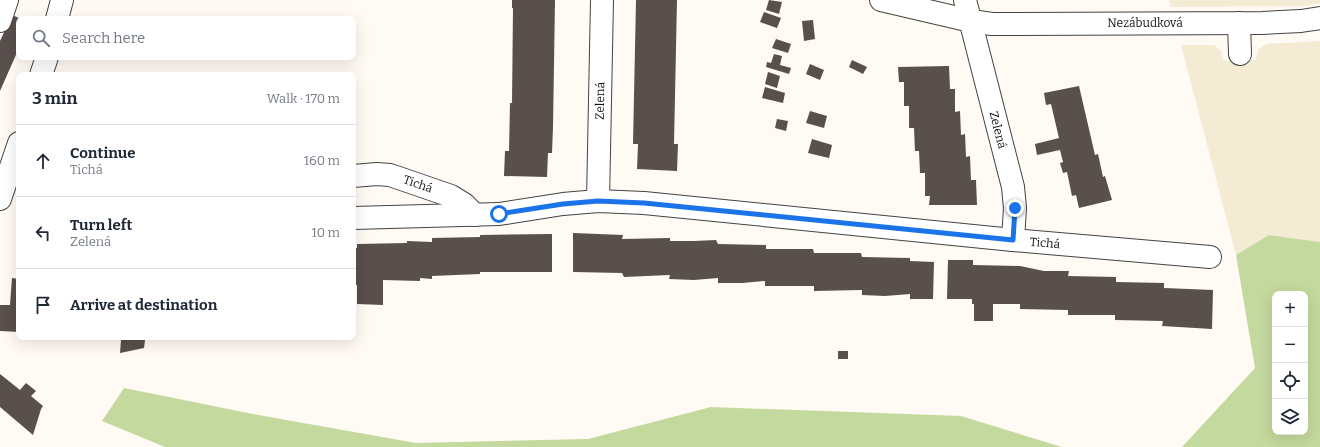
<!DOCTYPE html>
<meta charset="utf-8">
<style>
body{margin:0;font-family:Bitter,serif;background:#f6f6f7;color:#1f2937}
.controls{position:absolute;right:12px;bottom:12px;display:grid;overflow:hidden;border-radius:8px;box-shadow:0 4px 16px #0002}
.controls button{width:36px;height:36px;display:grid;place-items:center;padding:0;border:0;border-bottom:1px solid #e0e1e3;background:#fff;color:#1f2937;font:20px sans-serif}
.stop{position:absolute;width:12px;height:12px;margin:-9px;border:3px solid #1a73e8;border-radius:50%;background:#fff}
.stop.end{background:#1a73e8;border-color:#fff;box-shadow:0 1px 4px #0008}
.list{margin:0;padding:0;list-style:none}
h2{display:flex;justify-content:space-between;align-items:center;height:52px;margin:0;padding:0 16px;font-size:17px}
h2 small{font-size:13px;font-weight:400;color:#747a83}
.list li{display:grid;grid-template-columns:26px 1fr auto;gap:12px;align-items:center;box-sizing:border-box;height:72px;padding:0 16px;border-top:1px solid #e0e1e3}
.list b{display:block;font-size:15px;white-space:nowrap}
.list p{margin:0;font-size:13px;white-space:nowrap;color:#747a83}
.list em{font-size:13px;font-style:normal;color:#747a83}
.icon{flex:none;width:22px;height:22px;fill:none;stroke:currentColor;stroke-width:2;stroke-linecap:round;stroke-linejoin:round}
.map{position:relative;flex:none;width:1320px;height:447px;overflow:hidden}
.search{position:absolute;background:#fff;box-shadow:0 4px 16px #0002;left:16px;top:16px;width:340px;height:44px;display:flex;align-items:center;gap:10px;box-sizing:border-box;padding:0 14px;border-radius:8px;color:#747a83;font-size:15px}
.panel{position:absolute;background:#fff;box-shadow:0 4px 16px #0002;left:16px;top:72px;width:340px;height:268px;border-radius:8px}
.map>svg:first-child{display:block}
</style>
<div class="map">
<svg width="1320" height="447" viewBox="0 0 1320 447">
<rect width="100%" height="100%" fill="#fffaf4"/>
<g fill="#f4ebd4">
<polygon points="1169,0 1320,0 1320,3 1306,6 1171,7"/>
<polygon points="1320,41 1320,242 1269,235 1236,255 1181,45 1214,45 1221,51 1224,61 1256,60 1258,50 1266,44"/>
</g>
<g fill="#c4d99d" fill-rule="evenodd">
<path d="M1269,235L1320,242V447H1182L1255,368L1236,255ZM1275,294H1305V432H1275Z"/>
<polygon points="124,388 253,414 416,443 588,439 711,407 961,416 1062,447 165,447 102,421"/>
</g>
<g fill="#594f4d">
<polygon points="512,0 555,0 553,127 552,153 548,153 547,177 504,176 505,151 509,151 510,103 512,103 513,8 512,8"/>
<polygon points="636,0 677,0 674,144 678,144 677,171 637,169 638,144 633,144"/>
<polygon points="769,0 782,2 779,14 766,10"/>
<polygon points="764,12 781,18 777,28 760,22"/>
<polygon points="12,15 19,18 19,48 0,91 0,41"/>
<polygon points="813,20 815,39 804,41 802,21"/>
<polygon points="776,39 791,44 788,53 772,48"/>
<polygon points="774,54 782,56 780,65 791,68 789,74 766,67 767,62 771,63"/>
<polygon points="852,60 867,67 863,74 849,67"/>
<polygon points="810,64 824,70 820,80 806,74"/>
<polygon points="949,66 950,89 955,89 955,112 960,111 961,135 965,134 966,157 970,156 971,180 976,180 977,205 929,205 930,196 925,196 925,173 920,173 919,151 915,151 914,128 909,128 909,106 904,106 904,82 899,82 898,67"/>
<polygon points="768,72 780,76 777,88 765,84"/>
<polygon points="1079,86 1095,155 1098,154 1103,177 1105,176 1112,200 1079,208 1076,195 1072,196 1067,172 1063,173 1060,163 1063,162 1060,150 1037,155 1035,144 1059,138 1051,104 1046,105 1044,93"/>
<polygon points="765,87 785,93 783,103 762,98"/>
<polygon points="810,111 827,116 824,128 806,123"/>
<polygon points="777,119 788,121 786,131 775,128"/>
<polygon points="812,139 832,145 829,158 808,153"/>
<polygon points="573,233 623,235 622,239 670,238 670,241 694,241 716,240 718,244 766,245 766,249 813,249 814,253 861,253 862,257 910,258 910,261 934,262 933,299 910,299 910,294 885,296 862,295 862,290 814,291 814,286 765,286 765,281 742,283 718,283 718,278 694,280 669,279 670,275 624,277 622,273 573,272"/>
<polygon points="552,234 552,272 480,272 480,274 432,276 432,279 420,278 420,281 383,280 383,305 357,304 357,285 353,285 353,248 357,248 357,244 407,243 407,241 432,242 432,238 480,237 480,235"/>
<polygon points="948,260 973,260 973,265 1020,266 1044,271 1069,271 1068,276 1116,277 1116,282 1164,283 1164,288 1213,290 1212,329 1162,326 1163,321 1115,320 1115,315 1068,315 1068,310 1020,309 1020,304 993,304 993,321 974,321 974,304 972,304 972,299 947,299"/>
<polygon points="12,278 19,279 19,332 0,331 0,305 10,305"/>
<polygon points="115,337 150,337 150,340 145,340 144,348 120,353 121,340 115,339"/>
<rect x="838" y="351" width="10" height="8"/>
<polygon points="0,374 20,390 26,383 36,391 31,396 43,406 41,409 33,435 0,407"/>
</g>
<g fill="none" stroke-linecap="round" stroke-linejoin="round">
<defs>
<g id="minor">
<polyline points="881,0 971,21 992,24 1262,23 1301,21 1320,18"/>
<polyline points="965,0 1013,187 1015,208 1013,240"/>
<polyline points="57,19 62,0"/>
<polyline points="0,21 7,0"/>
<polyline points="1239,23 1240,54"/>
<polyline points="41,75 47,57"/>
<polyline points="353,176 377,174 390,175 451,196 464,204 475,215"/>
<polyline points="0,199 19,143"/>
<polyline points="598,201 602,0"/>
<polyline points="353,218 499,214 563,204 598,201 644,203 1013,240 1210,257"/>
</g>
</defs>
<use href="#minor" stroke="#434343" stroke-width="24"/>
<use href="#minor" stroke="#fff" stroke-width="22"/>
</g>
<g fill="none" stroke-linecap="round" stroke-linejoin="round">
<polyline stroke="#1a73e8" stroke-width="5" points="499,214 563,204 598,201 644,203 1013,240 1015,208"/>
</g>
<g text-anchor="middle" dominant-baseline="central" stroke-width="4" stroke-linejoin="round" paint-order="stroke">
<g font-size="12" fill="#101010" stroke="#fff">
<text x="1145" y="23">Nezábudková</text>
<text transform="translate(600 101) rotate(-89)">Zelená</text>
<text transform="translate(998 130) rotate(76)">Zelená</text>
<text transform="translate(418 184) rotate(19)">Tichá</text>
<text transform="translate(1045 243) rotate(5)">Tichá</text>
</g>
</g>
</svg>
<div class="controls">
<button>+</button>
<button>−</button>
<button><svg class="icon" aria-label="locate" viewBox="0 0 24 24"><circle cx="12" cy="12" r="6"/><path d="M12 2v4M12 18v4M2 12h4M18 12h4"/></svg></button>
<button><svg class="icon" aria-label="layers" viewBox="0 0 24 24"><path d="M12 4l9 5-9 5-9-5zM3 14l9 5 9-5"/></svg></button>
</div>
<div class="stop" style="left:499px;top:214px"></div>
<div class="stop end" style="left:1015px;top:208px"></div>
<div class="search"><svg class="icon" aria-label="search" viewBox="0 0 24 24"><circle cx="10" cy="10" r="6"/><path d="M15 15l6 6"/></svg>Search here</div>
<section class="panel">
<h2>3 min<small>Walk · 170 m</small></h2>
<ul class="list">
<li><svg class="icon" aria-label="ahead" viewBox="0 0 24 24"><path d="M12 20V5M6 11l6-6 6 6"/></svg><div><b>Continue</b><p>Tichá</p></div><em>160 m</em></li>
<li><svg class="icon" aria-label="left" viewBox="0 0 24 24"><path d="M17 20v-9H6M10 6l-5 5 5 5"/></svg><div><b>Turn left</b><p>Zelená</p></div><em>10 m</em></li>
<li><svg class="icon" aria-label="arrive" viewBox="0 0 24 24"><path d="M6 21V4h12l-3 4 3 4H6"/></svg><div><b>Arrive at destination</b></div></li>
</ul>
</section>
</div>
